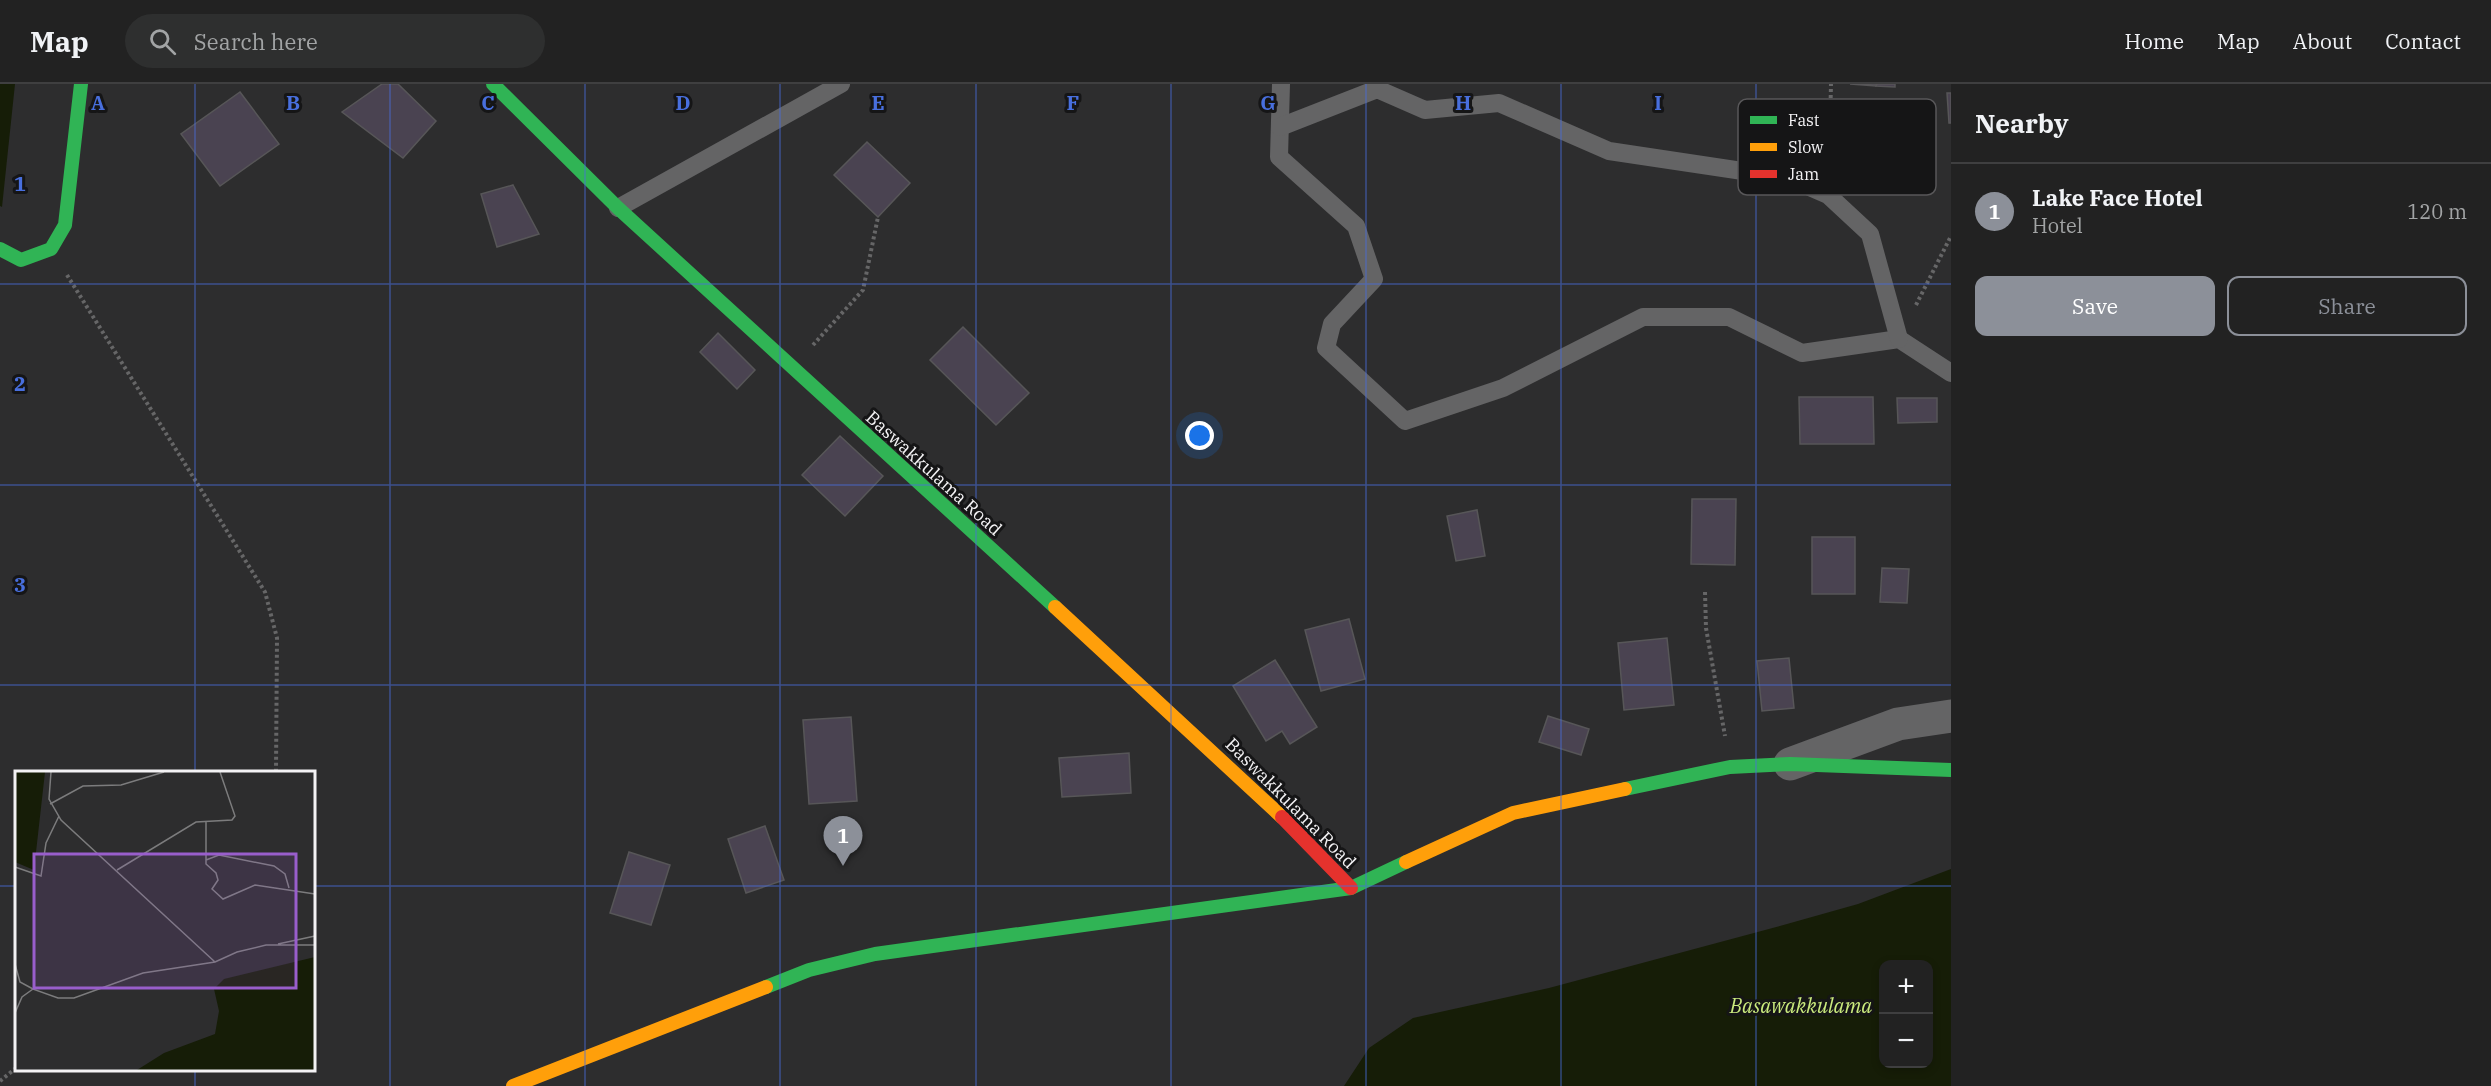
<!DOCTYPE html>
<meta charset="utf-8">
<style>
body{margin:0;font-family:"IBM Plex Serif",serif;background:#2e2f2f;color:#f1f3f6}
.controls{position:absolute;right:18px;bottom:18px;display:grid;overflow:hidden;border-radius:12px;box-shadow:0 3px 9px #0003}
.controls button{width:54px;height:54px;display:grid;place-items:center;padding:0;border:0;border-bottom:2px solid #3f3f40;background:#222;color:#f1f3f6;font:30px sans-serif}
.you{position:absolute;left:1200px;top:352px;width:21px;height:21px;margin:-15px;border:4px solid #fff;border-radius:50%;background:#1a73e8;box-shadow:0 0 0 9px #1a73e833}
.badge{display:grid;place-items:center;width:39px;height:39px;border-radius:50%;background:#8c9099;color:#fff;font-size:20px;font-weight:700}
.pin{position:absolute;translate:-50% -50px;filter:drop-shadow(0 2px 3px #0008)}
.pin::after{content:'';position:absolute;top:32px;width:21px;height:18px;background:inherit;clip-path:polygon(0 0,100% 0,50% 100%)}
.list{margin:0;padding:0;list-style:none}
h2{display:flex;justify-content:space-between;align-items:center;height:78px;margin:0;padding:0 24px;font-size:26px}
h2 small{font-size:20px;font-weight:400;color:#a2a4a5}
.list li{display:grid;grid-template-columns:39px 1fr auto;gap:18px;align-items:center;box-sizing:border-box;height:96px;padding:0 24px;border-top:2px solid #3f3f40}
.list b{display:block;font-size:22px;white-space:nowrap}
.list p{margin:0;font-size:20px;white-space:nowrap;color:#a2a4a5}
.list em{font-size:20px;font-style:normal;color:#a2a4a5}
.actions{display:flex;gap:12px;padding:18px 24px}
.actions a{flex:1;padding:14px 0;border:2px solid #8c9099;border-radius:12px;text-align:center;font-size:21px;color:#8c9099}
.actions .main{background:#8c9099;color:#fff}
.icon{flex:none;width:33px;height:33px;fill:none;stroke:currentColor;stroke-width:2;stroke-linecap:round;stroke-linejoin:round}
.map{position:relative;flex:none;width:1951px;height:1002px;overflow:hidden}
header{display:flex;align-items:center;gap:36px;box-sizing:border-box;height:84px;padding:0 30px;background:#222;border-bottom:2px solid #3f3f40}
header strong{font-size:28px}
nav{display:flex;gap:33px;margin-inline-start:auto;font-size:21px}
.search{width:420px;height:54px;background:#2e2f2f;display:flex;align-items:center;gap:15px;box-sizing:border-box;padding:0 21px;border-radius:33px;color:#a2a4a5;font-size:22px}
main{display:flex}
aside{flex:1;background:#222}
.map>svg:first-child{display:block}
</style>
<header>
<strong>Map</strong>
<div class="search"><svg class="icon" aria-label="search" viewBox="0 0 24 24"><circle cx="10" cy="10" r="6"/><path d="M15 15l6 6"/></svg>Search here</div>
<nav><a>Home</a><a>Map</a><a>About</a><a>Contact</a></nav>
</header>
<main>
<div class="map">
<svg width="1951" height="1002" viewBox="0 0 1951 1002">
<rect width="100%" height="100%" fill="#2d2d2e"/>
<g fill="#161d07" fill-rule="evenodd">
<polygon points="0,0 15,0 2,123 0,122"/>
<path d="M1951,785V1002H1344L1369,964L1413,934L1549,904L1787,840L1858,820ZM1884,880H1928V980H1884Z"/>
</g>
<g fill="#4a4351" stroke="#575658" stroke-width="1.5">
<polygon points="382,0 398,0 436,37 403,74 342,28"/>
<polygon points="1850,0 1877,0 1876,2"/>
<polygon points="1877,0 1895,0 1895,3 1876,2"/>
<polygon points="240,8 279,60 220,102 181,50"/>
<polygon points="1947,9 1951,9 1951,39 1949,39"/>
<polygon points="867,58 910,99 878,133 834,91"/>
<polygon points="513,101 539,150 497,163 481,110"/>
<polygon points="963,243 1029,309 996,341 930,276"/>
<polygon points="718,249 755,286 737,305 700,268"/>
<polygon points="1799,313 1873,313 1874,360 1800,360"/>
<polygon points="1897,314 1937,314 1937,338 1898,339"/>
<polygon points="840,352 883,392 845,432 802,391"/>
<polygon points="1692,415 1736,415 1735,481 1691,480"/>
<polygon points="1477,426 1485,472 1456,477 1447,432"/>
<rect x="1812" y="453" width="43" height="57"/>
<polygon points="1882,484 1909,485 1907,519 1880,518"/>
<polygon points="1349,535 1365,595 1321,607 1305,546"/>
<polygon points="1667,554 1674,621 1624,626 1618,559"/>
<polygon points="1789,574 1794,624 1762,627 1757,577"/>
<polygon points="1275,576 1317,643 1290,660 1282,647 1266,657 1233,602"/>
<polygon points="1548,632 1589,645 1581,671 1539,658"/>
<polygon points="851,633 857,717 809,720 803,636"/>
<polygon points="1129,669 1131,709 1062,713 1059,674"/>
<polygon points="765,742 784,796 746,809 728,755"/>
<polygon points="629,768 670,781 651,841 610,829"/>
</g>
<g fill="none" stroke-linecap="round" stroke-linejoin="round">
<g stroke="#666667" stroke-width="4" stroke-dasharray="3 3" stroke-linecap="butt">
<polyline points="1829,86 1831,0"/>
<polyline points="67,191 265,508 277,554 276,688"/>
<polyline points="1916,221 1951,152"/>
<polyline points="813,261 863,206 878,133"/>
<polyline points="1705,508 1706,544 1725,652"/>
<polyline points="0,997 16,984"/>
</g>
<g stroke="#646465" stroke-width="18">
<polyline points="1281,0 1279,73 1356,142 1374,195 1332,240 1326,264 1405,337 1503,304 1643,233 1729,233 1802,269 1899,255 1951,289"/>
<polyline points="1280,43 1377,5 1425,26 1499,19 1609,67 1789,94 1828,111 1870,150 1899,255"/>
<polyline points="618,124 841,0"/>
</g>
<polyline stroke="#646465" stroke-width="33" points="1790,680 1898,640 1951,632"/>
<g stroke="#30b455" stroke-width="14">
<polyline points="493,0 618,124 1055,523"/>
<polyline points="0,165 21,176 51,165 65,141 81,0"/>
<polyline points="1625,705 1730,683 1790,680 1951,686"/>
<polyline points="766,903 809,886 875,870 1351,804 1406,778"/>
</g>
<g stroke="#ff9f0a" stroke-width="14">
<polyline points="1055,523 1282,733"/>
<polyline points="1406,778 1513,729 1625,705"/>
<polyline points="513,1002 766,903"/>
</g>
<polyline stroke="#e5322d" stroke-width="14" points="1282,733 1351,804"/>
</g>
<path fill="none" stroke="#486fde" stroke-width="1.5" stroke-opacity="0.55" d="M195,0V688M390,0V1002M585,0V1002M780,0V1002M976,0V1002M1171,0V1002M1366,0V1002M1561,0V1002M1756,0V1002M0,200H1951M0,401H1951M0,601H1951M0,802H16M314,802H1951M195,986V1002"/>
<g text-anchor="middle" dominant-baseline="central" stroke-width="6" stroke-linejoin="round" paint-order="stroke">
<g font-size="18" fill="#f3f2f4" stroke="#151516">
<text transform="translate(934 389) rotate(42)">Baswakkulama Road</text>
<text transform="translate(1291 719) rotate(45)">Baswakkulama Road</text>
</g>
<g font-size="20" font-style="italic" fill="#cbeb7e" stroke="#151516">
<text x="1801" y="921">Basawakkulama</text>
</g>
</g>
<g transform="translate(15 687)">
<rect width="300" height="300" fill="#2d2d2e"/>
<path d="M0,1H30L19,99L0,91ZM300,186V299H122L149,282L200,263L204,240L199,218L209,208Z" fill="#161d07"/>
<path fill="none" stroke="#7c7c7d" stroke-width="1.5" d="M36,1L34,28L46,49L200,191M35,33L68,15L106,14L149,1M191,50V93L201,102L203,109L197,118L208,128L240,114L300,123M191,89L204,84L259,95L270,103L274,117M0,96L26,105L31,72L44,45M102,99L181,51L217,49L220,45L205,1M263,173L300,165M0,193L5,211L18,218M0,242L7,226L18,218L43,227H59L128,202L200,191L222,181L251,174H300"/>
<path fill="#995ecc" fill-opacity="0.15" stroke="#995ecc" stroke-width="3" d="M19,83H281V217H19Z"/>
<rect width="300" height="300" fill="none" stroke="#f3f2f4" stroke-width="3"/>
</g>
<rect x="1738" y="15" width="198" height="96" rx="9" fill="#151516" stroke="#585759" stroke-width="1.5"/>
<rect x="1750" y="32" width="27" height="8" fill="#30b455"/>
<rect x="1750" y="59" width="27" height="8" fill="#ff9f0a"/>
<rect x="1750" y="86" width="27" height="8" fill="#e5322d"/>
<g font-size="16" fill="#f3f2f4">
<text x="1788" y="42">Fast</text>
<text x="1788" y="69">Slow</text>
<text x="1788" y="96">Jam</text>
</g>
<g font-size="20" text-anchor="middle" font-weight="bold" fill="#486fde" stroke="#151516" stroke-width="6" stroke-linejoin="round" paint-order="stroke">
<text x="98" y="26">A</text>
<text x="293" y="26">B</text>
<text x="488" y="26">C</text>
<text x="683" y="26">D</text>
<text x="878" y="26">E</text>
<text x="1073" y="26">F</text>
<text x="1268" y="26">G</text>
<text x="1463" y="26">H</text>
<text x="1658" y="26">I</text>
<text x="20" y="107">1</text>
<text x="20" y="307">2</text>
<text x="20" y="508">3</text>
</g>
</svg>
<div class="controls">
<button>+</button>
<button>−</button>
</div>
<div class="you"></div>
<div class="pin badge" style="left:843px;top:782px">1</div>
</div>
<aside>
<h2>Nearby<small></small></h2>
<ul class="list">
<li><span class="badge">1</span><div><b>Lake Face Hotel</b><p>Hotel</p></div><em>120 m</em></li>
</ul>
<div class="actions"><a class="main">Save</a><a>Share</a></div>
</aside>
</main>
